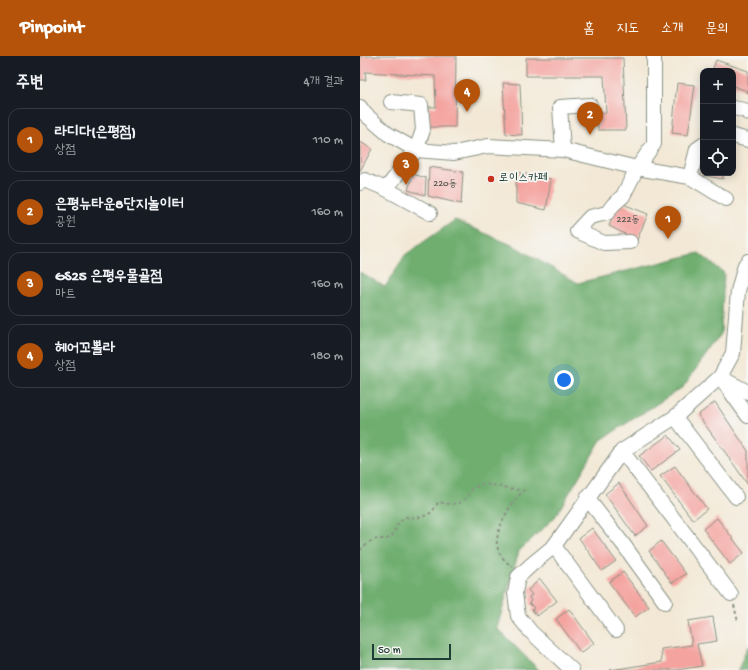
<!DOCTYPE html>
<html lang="ko">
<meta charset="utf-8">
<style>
body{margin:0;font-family:"Gochi Hand","Poor Story",sans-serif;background:#242831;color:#f1f3f6}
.controls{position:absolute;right:12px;top:12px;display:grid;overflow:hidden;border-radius:8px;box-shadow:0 2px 10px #0003}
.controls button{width:36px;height:36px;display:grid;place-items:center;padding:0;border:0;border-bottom:1px solid #363941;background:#171b24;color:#f1f3f6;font:20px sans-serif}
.scale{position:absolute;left:12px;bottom:10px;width:79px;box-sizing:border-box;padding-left:4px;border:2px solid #1f3d34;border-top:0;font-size:11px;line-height:14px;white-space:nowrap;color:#1f3d34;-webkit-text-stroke:3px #f6f6f2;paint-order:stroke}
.you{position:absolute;left:204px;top:324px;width:14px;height:14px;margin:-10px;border:3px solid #fff;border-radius:50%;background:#1a73e8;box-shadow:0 0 0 6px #1a73e833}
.badge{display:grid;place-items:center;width:26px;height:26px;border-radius:50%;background:#b45309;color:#fff;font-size:13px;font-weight:700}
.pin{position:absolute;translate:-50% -33px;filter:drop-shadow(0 1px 2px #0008)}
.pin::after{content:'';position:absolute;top:21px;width:14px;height:12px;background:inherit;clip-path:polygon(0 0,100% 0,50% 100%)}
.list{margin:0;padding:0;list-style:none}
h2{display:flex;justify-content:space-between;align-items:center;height:52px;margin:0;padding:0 16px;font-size:17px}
h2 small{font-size:13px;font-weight:400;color:#9ea1a6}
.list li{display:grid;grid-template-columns:26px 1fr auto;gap:12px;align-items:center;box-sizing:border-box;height:64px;margin:0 8px 8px;padding:0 8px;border:1px solid #363941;border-radius:12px}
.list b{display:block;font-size:15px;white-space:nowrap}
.list p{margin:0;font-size:13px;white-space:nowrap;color:#9ea1a6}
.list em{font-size:13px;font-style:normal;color:#9ea1a6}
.icon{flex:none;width:22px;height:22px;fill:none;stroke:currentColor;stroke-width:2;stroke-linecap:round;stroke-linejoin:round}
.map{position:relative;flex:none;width:388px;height:614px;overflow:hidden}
header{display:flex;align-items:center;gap:24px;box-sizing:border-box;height:56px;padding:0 20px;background:#b45309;color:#fff}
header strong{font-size:19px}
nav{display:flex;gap:22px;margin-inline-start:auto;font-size:14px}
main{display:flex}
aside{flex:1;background:#171b24}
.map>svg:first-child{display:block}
</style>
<header>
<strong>Pinpoint</strong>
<nav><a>홈</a><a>지도</a><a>소개</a><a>문의</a></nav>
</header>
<main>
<aside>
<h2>주변<small>4개 결과</small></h2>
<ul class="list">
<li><span class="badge">1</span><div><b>라디다(은평점)</b><p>상점</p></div><em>110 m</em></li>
<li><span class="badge">2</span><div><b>은평뉴타운8단지놀이터</b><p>공원</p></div><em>160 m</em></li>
<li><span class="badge">3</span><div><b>GS25 은평우물골점</b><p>마트</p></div><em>160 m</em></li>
<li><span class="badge">4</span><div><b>헤어꼬뽈라</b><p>상점</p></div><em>180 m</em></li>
</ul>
</aside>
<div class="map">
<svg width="388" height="614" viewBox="0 0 388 614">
<rect width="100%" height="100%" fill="#f6f6f2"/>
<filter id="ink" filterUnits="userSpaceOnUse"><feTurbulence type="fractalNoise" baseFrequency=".025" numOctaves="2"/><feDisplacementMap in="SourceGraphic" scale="8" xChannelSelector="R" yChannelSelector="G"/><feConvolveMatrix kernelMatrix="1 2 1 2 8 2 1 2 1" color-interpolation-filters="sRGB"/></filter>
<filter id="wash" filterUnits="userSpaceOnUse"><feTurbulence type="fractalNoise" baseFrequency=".012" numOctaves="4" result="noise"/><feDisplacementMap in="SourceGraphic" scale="16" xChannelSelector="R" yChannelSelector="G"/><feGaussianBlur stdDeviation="0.9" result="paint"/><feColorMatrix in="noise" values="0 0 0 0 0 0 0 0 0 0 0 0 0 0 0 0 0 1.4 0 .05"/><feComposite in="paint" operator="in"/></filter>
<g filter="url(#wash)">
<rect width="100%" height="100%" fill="#f3e8d5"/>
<g fill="#6fae6f" stroke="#477652">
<polygon points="95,164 156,191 218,227 339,197 364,217 361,278 323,331 241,384 195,461 159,495 137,572 179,614 0,614 0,216 25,231 45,199"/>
<polygon points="388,590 388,614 378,614"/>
</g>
<g id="blocks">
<g fill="#f4a39f">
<polygon points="0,0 96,0 95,71 69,71 69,51 76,51 75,20 5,16 6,24 0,24"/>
<polygon points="166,2 263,2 266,74 238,74 238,57 246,57 244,20 166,20"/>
<polygon points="356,4 388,15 388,37 384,34 373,30 373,15 352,15"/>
<polygon points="143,27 160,28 162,79 146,78"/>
<polygon points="317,27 335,29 328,79 312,77"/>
<polygon points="0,86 12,93 0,115"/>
<polygon points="342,102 343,102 343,117 363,117 363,123 341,119"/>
<polygon points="69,111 103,116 101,148 68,140"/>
<polygon points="156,116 191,123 186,154 156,147"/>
<polygon points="53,118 66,122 65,139 48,134"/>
<polygon points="258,146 288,158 277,184 249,170"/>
<polygon points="355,346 388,395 388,429 370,403 338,359"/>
<polygon points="308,379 320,394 291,415 279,400"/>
<polygon points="315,410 347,453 333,464 300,420"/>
<polygon points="259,427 288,470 275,480 245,438"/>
<polygon points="357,462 384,497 370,508 343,473"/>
<polygon points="232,472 256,505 242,515 219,482"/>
<polygon points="301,485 326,518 312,527 289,495"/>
<polygon points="263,516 289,551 275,561 249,526"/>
<polygon points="180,523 197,545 177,560 172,554 174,552 169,547 171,545 169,541 172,539 168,534"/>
<polygon points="209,553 234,587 221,597 196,563"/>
<polygon points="353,561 357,585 337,588 342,610 317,614 250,614 302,606 301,593 332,589 328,565"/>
</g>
</g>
</g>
<g filter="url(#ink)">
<use href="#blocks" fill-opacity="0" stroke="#899284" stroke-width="1"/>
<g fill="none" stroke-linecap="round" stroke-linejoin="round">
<defs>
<g id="minor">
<polyline points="0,51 5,58 28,78 56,94 94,97 128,90 203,94 277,112 330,121 366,143"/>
<polyline points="373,52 384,54 388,57"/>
<polyline points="373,80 388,84"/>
<polyline points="203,94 200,51 230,49"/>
<polyline points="330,121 337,93 343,89"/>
<polyline points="0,127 5,124 26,133 56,94 63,74 61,49 31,46"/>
<polyline points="26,133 70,157"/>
<polyline points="270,186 244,187 217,175 230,161 247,157 253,149 263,140 277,112 294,88 294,0"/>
<polyline points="360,321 388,360"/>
<polyline points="363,323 388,336"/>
<polyline points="315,361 376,441"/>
<polyline points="262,395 371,538"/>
<polyline points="227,442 263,488 305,546"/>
<polyline points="194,490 256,574"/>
<polyline points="212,614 171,576 158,560 155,537 158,521 171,509 194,490 262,395 315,361 360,321 373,297 378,235 385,209 388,205"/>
</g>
</defs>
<use href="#minor" stroke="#899284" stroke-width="16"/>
<g stroke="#899284" stroke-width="2" stroke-dasharray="3 3" stroke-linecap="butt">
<path d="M0,494L12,484L18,483H27L32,480L39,466L46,461C62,463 72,460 78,446C94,449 104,450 112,433L121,428L132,429L164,435C152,443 135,474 137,489C139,500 145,505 153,511"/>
<polyline points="374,549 378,566"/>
</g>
<use href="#minor" stroke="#fff" stroke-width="14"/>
</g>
</g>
<circle fill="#c8321e" stroke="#f6f6f2" stroke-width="1.5" cx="131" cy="123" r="4"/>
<g text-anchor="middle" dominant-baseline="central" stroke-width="3.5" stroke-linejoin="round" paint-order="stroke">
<g font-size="10" fill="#54564f">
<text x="85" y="128">220동</text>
<text x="268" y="164">222동</text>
</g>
<g font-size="12" fill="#1f3d34" stroke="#f6f6f2" text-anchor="start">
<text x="139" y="123">로이스카페</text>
</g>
</g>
</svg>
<div class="controls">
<button>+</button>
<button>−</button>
<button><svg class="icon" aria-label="locate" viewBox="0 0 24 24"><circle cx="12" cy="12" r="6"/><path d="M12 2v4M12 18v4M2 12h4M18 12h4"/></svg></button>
</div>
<div class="scale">50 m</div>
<div class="you"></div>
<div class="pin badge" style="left:308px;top:183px">1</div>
<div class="pin badge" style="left:230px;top:79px">2</div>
<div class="pin badge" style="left:46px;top:129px">3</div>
<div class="pin badge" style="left:107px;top:56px">4</div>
</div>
</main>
